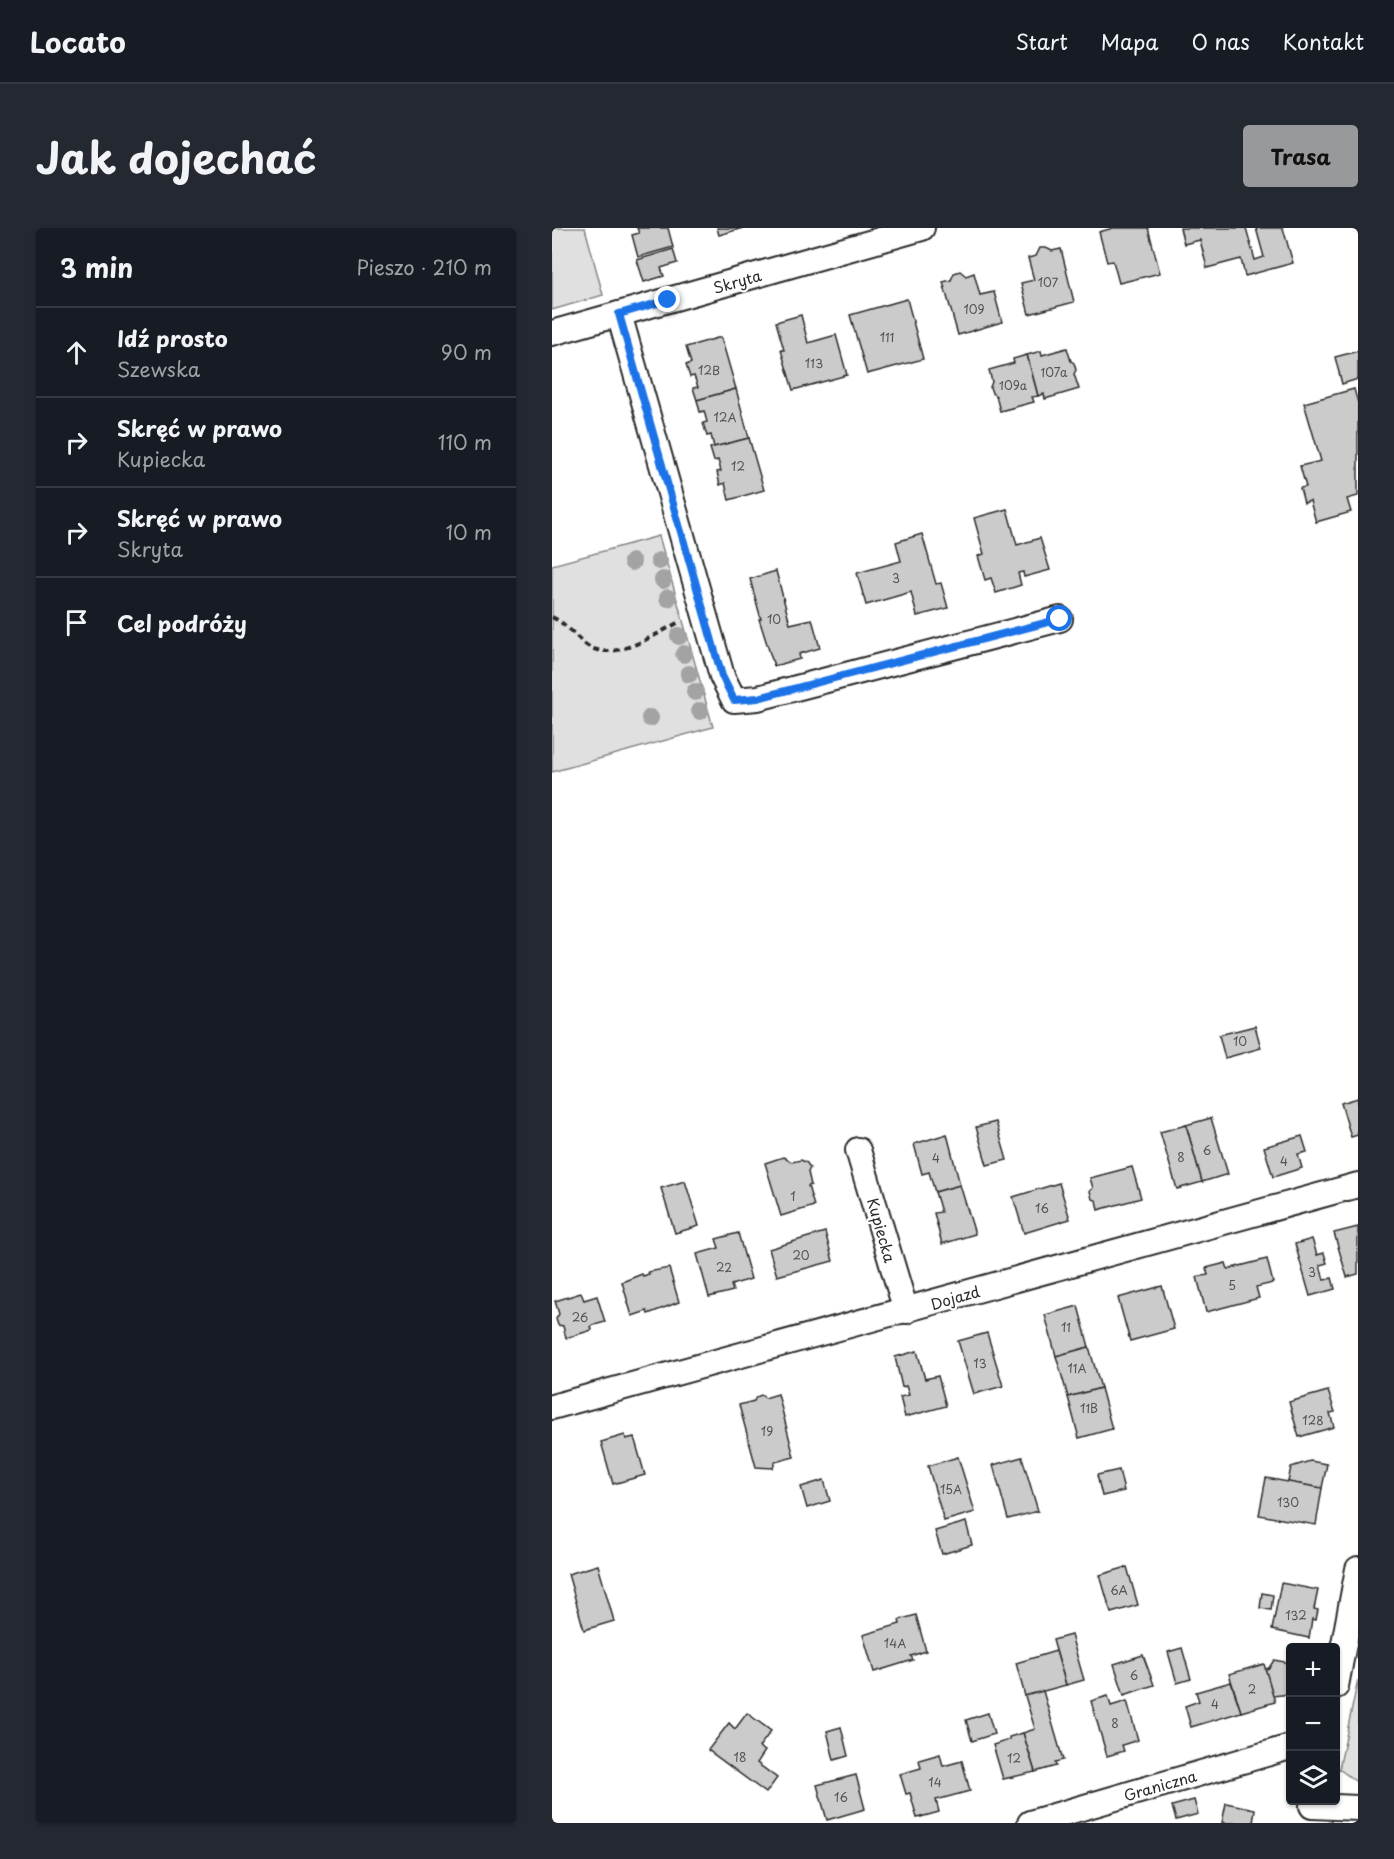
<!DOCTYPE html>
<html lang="pl">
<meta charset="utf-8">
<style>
body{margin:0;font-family:"Playpen Sans",sans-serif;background:#242831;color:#f1f3f6}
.controls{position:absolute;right:18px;bottom:18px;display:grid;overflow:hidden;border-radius:6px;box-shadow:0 2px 4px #0004}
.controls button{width:54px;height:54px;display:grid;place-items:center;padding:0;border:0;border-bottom:2px solid #363941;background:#171b24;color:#f1f3f6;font:30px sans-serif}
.stop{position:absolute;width:18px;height:18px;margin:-14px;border:4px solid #1a73e8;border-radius:50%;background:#fff}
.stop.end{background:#1a73e8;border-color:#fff;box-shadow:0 2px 6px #0008}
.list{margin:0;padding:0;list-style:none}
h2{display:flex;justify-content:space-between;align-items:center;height:78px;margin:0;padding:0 24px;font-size:26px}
h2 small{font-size:20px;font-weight:400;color:#9ea1a6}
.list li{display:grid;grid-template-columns:39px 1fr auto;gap:18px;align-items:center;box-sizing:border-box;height:90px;padding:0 24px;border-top:2px solid #363941}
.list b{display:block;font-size:22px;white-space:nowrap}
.list p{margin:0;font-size:20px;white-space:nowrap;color:#9ea1a6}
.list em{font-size:20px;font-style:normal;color:#9ea1a6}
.icon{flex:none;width:33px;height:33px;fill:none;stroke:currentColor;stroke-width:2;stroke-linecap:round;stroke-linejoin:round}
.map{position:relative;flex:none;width:806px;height:1595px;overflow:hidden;border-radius:6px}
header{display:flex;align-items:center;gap:36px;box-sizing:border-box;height:84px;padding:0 30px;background:#171b24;border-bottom:2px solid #363941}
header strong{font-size:28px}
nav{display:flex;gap:33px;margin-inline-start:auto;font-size:21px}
.intro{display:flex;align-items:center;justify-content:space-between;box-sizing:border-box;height:144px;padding:0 36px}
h1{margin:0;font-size:42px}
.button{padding:15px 27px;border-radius:6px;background:#98999b;color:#111;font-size:21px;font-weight:700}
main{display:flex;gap:36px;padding:0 36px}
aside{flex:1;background:#171b24;border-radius:6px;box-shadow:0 2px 4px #0004}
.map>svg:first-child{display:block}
</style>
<header>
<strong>Locato</strong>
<nav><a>Start</a><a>Mapa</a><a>O nas</a><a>Kontakt</a></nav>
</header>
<div class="intro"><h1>Jak dojechać</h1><a class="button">Trasa</a></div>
<main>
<aside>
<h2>3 min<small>Pieszo · 210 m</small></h2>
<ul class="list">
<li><svg class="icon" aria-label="ahead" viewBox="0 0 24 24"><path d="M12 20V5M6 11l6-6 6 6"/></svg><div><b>Idź prosto</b><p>Szewska</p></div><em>90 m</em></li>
<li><svg class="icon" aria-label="right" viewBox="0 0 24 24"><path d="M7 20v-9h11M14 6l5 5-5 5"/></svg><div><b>Skręć w prawo</b><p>Kupiecka</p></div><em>110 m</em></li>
<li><svg class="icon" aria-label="right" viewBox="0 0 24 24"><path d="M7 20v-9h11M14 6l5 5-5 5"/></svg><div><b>Skręć w prawo</b><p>Skryta</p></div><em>10 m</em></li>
<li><svg class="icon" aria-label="arrive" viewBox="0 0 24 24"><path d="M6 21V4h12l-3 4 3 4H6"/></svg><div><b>Cel podróży</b></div></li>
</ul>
</aside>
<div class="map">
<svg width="806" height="1595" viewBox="0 0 806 1595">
<rect width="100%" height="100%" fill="#fff"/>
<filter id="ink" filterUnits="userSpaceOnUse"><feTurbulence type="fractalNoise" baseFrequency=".0167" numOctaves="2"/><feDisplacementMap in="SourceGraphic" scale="12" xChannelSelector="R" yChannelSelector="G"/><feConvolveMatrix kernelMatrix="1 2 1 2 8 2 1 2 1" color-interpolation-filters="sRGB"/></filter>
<g filter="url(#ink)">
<g fill="#e0e0e0" stroke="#868686" stroke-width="1.5">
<polygon points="0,0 33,0 51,67 0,82"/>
<polygon points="107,308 161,499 0,544 0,337"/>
<polygon points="806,1452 806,1555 787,1541"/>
</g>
<g fill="#cbcbcb" stroke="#2b2b2b" stroke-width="1.5">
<polygon points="85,0 116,0 121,19 86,29 80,7 87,5"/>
<polygon points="165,0 191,0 167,7"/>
<polygon points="561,0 596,0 608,45 567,55 561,33 555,34 547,4"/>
<polygon points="628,0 694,0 703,32 712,29 704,0 731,0 741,35 693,48 689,31 655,40 648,12 632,16"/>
<polygon points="488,20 494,20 500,23 509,21 522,74 477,86 469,55 482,52 476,30 484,28"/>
<polygon points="121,21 125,35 109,40 112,48 92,54 85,32"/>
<polygon points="408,43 414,48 422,45 428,67 442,64 450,94 406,107 391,54 399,52 402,45"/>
<polygon points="355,71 371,131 315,146 298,87"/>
<polygon points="249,87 256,115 284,107 295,147 241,162 229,122 232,122 224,94"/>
<polygon points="169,109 184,161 145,172 141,160 146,159 142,148 138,149 134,137 139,135 134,119"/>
<polygon points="515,120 519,133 522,135 524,142 522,146 527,161 493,171 492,166 486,168 475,127 489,123 490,127"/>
<polygon points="806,123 806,151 790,156 783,129"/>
<polygon points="475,127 486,168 480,169 482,174 448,183 444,168 440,165 438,159 440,154 437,142 462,135 461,131"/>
<polygon points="184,161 197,210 162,219 159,207 155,208 151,195 155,194 152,183 148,184 145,172"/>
<polygon points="802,161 806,175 806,268 795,271 799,284 764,294 758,273 752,275 748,260 754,259 748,238 769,233 752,175"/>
<polygon points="197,210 212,262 177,272 173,255 168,257 165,244 169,243 166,232 162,233 158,220"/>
<polygon points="455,281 465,317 488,310 498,342 472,349 471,344 466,345 469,357 444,365 439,350 433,352 426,328 432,326 422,290"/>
<polygon points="370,306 384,356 389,355 396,380 365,388 359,364 314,377 305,345 349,333 344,314"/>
<polygon points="224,343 238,396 260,391 268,420 247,426 248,431 222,438 207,391 209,391 198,351"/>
<polygon points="703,798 709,820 673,830 667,807"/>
<polygon points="806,870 806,907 799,909 789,875"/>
<polygon points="659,890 676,946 650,954 634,897"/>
<polygon points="444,894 455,932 435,937 424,899"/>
<polygon points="634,897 650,954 625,961 608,904"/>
<polygon points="395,906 408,957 383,964 377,944 370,946 362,916"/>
<polygon points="750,908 755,924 746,926 750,940 721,949 712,919"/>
<polygon points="231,929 240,934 249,932 255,935 258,940 256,944 259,957 256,958 262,978 229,988 213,935"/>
<polygon points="580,939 589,970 546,982 544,972 540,971 538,963 541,960 538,950"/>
<polygon points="133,953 147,998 123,1005 109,960"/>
<polygon points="507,955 518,991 472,1005 461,969"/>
<polygon points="408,957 423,1006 390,1016 382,985 389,984 383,964"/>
<polygon points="806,999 806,1046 795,1049 782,1005"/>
<polygon points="273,1004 281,1033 225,1048 217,1021"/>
<polygon points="186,1005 199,1051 179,1057 181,1063 157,1069 145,1026 167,1020 164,1011"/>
<polygon points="760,1011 765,1027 772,1025 775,1035 768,1037 772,1052 780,1050 783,1061 758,1068 743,1016"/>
<polygon points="715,1031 721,1055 704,1059 707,1070 654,1084 645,1049 656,1047 654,1040 674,1035 676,1041"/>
<polygon points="117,1040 127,1074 96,1086 95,1083 80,1088 70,1054 90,1046 91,1048 97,1046 96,1044"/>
<polygon points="610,1058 622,1101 578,1113 566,1070"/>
<polygon points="29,1065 32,1072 45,1068 53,1094 39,1098 40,1102 14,1110 11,1098 6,1097 4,1091 7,1086 3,1073"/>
<polygon points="526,1078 537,1119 504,1128 493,1087"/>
<polygon points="435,1105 451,1158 422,1166 406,1113"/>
<polygon points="537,1119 549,1160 516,1169 504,1128"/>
<polygon points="365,1123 373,1151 386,1148 394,1178 353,1189 348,1169 357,1167 354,1158 350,1159 343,1129"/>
<polygon points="549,1160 560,1201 527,1210 516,1169"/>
<polygon points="776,1163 783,1184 778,1185 782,1199 747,1209 737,1174"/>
<polygon points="226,1166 242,1229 223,1234 221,1240 204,1239 187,1177 202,1173 204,1169 209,1167 213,1170"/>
<polygon points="73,1207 74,1211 82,1209 93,1247 61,1256 49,1214"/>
<polygon points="406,1229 423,1284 392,1293 376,1238"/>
<polygon points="470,1229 486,1283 456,1291 441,1237"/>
<polygon points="758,1233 775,1236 770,1260 736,1254 739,1239"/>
<polygon points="567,1242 572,1263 550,1268 545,1247"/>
<polygon points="714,1250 770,1260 764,1297 707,1287"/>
<polygon points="272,1252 278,1273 255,1280 249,1259"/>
<polygon points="414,1294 420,1317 390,1326 383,1303"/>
<polygon points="46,1337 62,1393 32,1402 16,1346"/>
<polygon points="575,1339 586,1377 559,1385 548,1347"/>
<polygon points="729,1355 766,1362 762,1381 766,1382 764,1392 760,1391 757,1410 720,1402"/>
<polygon points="710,1365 721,1367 719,1382 708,1380"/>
<polygon points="364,1387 374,1423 359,1428 361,1432 322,1444 311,1407 348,1396 347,1392"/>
<polygon points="519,1407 532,1452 514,1457 501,1412"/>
<polygon points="630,1420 639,1451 625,1455 616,1424"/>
<polygon points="504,1423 514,1457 473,1468 464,1435"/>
<polygon points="591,1427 602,1457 572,1467 562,1436"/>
<polygon points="722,1432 738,1435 738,1466 721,1468 713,1441 717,1440"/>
<polygon points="712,1436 723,1474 689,1484 677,1446"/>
<polygon points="679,1454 689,1484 639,1499 633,1478 647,1473 644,1464"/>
<polygon points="491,1463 511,1532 503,1534 504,1538 483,1544 471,1505 483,1501 473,1468"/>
<polygon points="556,1468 559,1478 575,1473 586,1512 570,1517 572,1523 555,1528 539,1473"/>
<polygon points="195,1485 219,1503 207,1519 213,1523 205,1535 225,1550 214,1565 156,1522 177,1495 183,1501"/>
<polygon points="436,1485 442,1506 420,1513 414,1492"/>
<polygon points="289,1499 296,1528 282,1532 275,1503"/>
<polygon points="471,1505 483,1544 451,1551 441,1517 457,1512 457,1509"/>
<polygon points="388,1526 391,1538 410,1533 418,1563 384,1572 387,1584 365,1590 358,1565 354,1566 348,1546 369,1540 367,1532"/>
<polygon points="304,1547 313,1581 275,1592 265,1557"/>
<polygon points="642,1572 646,1586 624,1592 620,1578"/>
<polygon points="674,1575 703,1581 701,1595 670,1595"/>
</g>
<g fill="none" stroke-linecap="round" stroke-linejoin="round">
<defs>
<g id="minor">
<polyline points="67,86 170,448 182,472 206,470 508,391"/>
<polyline points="0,105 370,0"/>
<polyline points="306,922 354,1083"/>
<polyline points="0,1179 806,957"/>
<polyline points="784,1458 806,1341"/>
<polyline points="760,1578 806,1580"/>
<polyline points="478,1595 738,1519"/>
</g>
</defs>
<use href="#minor" stroke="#2b2b2b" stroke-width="28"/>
<path stroke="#2b2b2b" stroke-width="4" stroke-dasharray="6 4.5" stroke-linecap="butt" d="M0,389C14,396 21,406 33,416C58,437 104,406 129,393"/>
<use href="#minor" stroke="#fff" stroke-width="24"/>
</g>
<g fill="#a3a3a3">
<circle cx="107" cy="333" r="9"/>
<circle cx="80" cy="334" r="9"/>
<circle cx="111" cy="352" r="9"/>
<circle cx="116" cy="370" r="9"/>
<circle cx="127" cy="408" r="9"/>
<circle cx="132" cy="426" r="9"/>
<circle cx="137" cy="446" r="9"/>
<circle cx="143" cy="464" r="9"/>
<circle cx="148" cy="483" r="9"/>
<circle cx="98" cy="490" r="9"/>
</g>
</g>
<g fill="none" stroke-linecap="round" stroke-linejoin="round" filter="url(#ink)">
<polyline stroke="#1a73e8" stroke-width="8" points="116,72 67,86 170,448 182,472 206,470 508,391"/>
</g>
<g text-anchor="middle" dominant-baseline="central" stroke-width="4.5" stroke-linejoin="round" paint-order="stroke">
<g font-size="12" fill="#535353">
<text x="496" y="54">107</text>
<text x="422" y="81">109</text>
<text x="335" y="109">111</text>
<text x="262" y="135">113</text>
<text x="157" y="142">12B</text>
<text x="502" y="144">107a</text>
<text x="461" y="157">109a</text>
<text x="173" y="189">12A</text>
<text x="186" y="238">12</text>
<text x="344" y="350">3</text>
<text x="222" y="391">10</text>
<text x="688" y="813">10</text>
<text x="655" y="922">6</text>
<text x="629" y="929">8</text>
<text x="384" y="930">4</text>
<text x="732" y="933">4</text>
<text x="241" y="968">1</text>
<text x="490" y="980">16</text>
<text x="249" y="1027">20</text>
<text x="172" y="1039">22</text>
<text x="760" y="1044">3</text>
<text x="680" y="1057">5</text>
<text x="28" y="1089">26</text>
<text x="514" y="1099">11</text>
<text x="428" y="1135">13</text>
<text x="525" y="1140">11A</text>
<text x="537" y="1180">11B</text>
<text x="761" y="1192">128</text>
<text x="215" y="1203">19</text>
<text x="399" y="1261">15A</text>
<text x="736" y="1274">130</text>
<text x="567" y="1362">6A</text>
<text x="744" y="1387">132</text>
<text x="343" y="1415">14A</text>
<text x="582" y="1447">6</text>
<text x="700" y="1461">2</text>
<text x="663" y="1476">4</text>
<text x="563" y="1495">8</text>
<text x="188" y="1529">18</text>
<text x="462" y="1530">12</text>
<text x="383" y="1554">14</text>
<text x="289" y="1569">16</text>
</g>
<g font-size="15" fill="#2b2b2b" stroke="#fff">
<text transform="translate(185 53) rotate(-16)">Skryta</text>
<text transform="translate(330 1002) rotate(74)">Kupiecka</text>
<text transform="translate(403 1069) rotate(-16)">Dojazd</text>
<text transform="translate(608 1557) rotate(-16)">Graniczna</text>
</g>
</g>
</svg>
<div class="controls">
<button>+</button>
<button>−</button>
<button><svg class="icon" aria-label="layers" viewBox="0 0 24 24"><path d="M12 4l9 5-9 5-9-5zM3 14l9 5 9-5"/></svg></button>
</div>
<div class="stop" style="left:508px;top:391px"></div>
<div class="stop end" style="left:116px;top:72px"></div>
</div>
</main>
